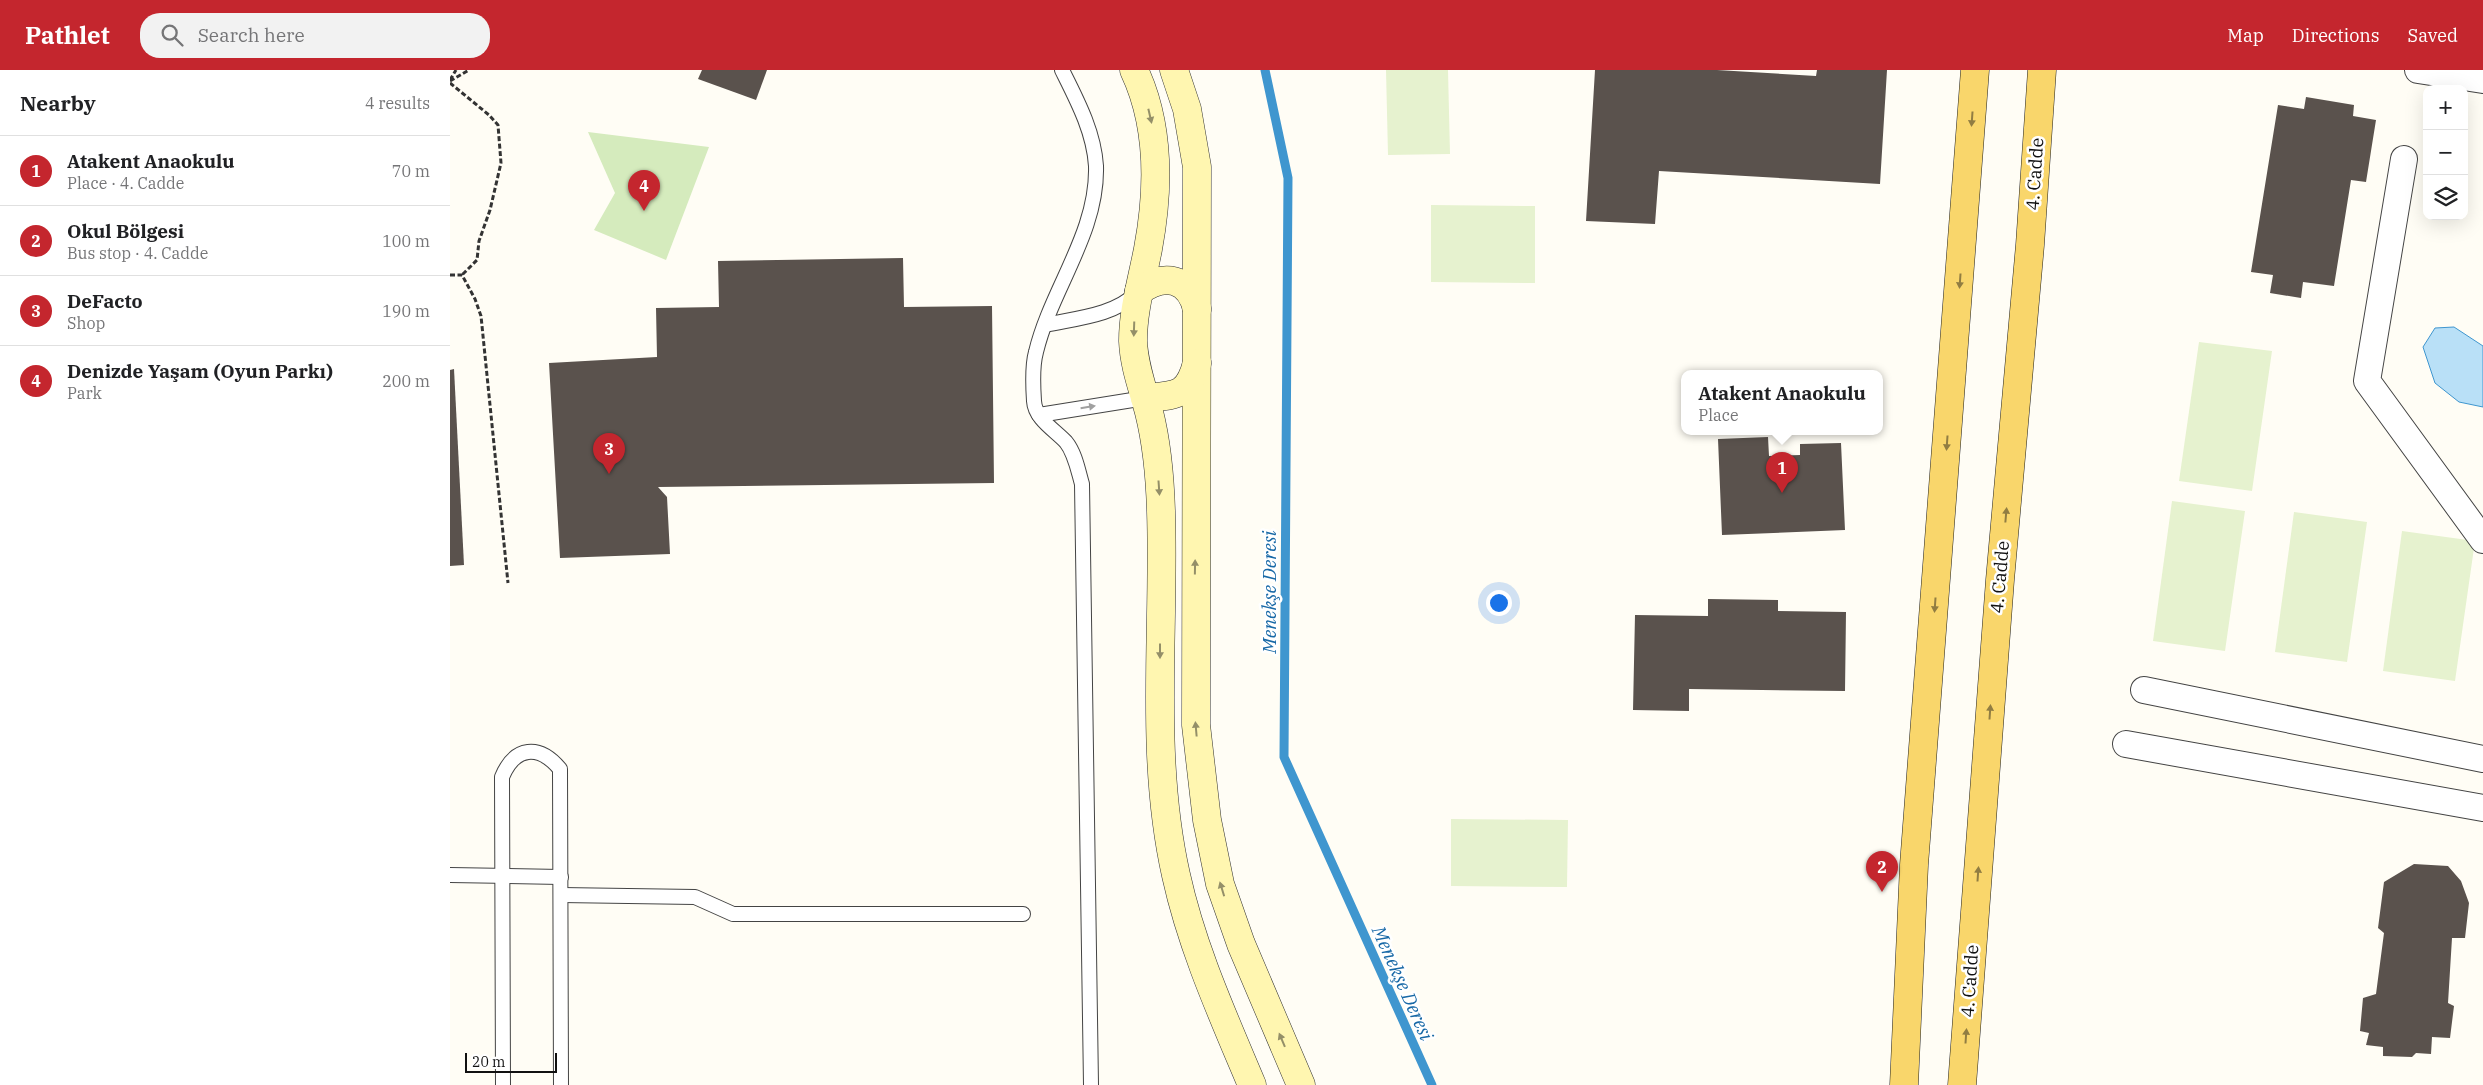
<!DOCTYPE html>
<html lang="en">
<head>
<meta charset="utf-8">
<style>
	:root { --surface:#fff; --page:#f2f2f2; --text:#202124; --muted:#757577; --line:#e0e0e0; --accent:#c4262e }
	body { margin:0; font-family:"IBM Plex Serif",serif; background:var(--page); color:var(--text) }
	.controls { position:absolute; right:15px; top:15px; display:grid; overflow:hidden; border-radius:10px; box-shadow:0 5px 20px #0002 }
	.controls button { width:45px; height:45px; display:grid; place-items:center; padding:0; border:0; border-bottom:1px solid var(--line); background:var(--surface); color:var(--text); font:25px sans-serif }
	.scale { position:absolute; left:15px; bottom:12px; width:92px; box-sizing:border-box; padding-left:5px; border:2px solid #111; border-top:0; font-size:14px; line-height:18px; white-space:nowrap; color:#111; -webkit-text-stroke:4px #fff; paint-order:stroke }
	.you { position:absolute; left:1048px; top:532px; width:18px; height:18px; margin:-12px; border:4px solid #fff; border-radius:50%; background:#1a73e8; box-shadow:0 0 0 8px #1a73e833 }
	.badge { display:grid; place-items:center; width:32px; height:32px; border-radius:50%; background:var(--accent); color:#fff; font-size:16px; font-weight:700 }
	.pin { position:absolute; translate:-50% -41px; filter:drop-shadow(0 1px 2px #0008) }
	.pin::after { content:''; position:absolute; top:26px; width:18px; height:15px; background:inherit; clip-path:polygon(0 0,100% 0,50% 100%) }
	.popup { position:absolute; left:1231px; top:300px; width:202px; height:65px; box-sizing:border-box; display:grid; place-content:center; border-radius:10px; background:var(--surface); filter:drop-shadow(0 1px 4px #0005); font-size:16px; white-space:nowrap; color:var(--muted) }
	.popup b { font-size:19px; color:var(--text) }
	.popup::after { content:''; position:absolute; left:50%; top:100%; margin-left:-10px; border:10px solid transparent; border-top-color:var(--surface) }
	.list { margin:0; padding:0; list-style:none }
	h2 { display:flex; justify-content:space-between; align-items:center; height:65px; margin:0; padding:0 20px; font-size:21px }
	h2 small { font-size:16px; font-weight:400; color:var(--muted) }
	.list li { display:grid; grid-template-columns:32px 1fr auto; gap:15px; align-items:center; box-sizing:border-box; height:70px; padding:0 20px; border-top:1px solid var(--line) }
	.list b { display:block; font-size:19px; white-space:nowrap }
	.list p { margin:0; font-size:16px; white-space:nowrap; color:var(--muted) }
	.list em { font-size:16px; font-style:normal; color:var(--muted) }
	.icon { flex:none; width:28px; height:28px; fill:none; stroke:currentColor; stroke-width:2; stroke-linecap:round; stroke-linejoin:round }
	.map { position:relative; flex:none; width:2033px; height:1015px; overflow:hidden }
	header { display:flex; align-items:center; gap:30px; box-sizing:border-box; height:70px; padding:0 25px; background:var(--accent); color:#fff }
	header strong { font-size:24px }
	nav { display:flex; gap:28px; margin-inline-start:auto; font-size:18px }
	.search { width:350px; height:45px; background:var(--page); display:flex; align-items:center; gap:12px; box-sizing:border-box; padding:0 18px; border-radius:20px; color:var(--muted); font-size:19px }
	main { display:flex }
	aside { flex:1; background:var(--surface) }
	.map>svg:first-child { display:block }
	.green { fill:#d5ebbd }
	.pitch { fill:#e6f2cf }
	.water { fill:#b9e0f7; stroke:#3f96cf }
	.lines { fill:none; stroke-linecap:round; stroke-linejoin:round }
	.stream { stroke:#3f96cf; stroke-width:9 }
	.building { fill:#5a524d }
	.lane-casing { stroke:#444; stroke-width:16 }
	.street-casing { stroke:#444; stroke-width:28 }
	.secondary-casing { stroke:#333; stroke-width:29 }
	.primary-casing { stroke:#222; stroke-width:29 }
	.path { stroke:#333; stroke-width:3; stroke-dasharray:5 2.5; stroke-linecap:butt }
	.lane { stroke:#fff; stroke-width:14 }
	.street { stroke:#fff; stroke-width:26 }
	.secondary { stroke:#fff6b0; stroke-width:28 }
	.primary { stroke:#f9d66b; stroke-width:28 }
	.oneway { fill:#948f68 }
	.oneway2 { fill:#917d42 }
	.oneway3 { fill:#a0a0a0 }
	.labels { text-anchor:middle; stroke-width:5; stroke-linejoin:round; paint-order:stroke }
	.street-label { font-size:18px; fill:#111; stroke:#fff }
	.water-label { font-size:19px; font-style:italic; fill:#1768a6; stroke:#fff }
</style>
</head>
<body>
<header>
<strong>Pathlet</strong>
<div class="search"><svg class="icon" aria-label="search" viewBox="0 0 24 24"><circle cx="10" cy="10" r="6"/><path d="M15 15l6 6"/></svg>Search here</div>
<nav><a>Map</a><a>Directions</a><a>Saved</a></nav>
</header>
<main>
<aside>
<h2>Nearby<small>4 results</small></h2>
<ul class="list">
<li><span class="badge">1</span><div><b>Atakent Anaokulu</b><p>Place · 4. Cadde</p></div><em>70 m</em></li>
<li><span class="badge">2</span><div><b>Okul Bölgesi</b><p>Bus stop · 4. Cadde</p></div><em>100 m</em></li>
<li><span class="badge">3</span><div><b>DeFacto</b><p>Shop</p></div><em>190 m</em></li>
<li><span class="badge">4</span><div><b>Denizde Yaşam (Oyun Parkı)</b><p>Park</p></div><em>200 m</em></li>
</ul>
</aside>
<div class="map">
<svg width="2033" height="1015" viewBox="0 0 2033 1015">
	<rect width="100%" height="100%" fill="#fffdf5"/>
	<path class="green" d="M138,62l121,15 -43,113 -72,-30 21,-37z"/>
	<g class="pitch">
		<path d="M936,0h62l2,84 -62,1z"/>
		<path d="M981,135l104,1v77l-104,-1z"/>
		<path d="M1749,272l73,9 -20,140 -73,-10z"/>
		<path d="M1722,431l73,10 -20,140 -72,-10z"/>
		<path d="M1844,442l73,10 -20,140 -72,-10z"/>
		<path d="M1952,461l73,10 -20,140 -72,-10z"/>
		<path d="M1001,749l117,1 -1,67 -116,-1z"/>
	</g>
	<path class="water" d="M2004,257l29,19v61l-24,-5 -24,-19 -12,-36 12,-19z"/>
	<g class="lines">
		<path class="stream" d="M815,0l23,108 -4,579 148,328"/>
	</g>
	<g class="building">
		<path d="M252,0h65l-11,30 -58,-21z"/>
		<path d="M1145,0h122l99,6 1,-6h70l-7,114 -221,-13 -4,53 -69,-3z"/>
		<path d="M1856,27l48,8 -1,11 23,4 -10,62 -15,-2 -17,106 -31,-4 -2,16 -31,-5 3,-18 -22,-3 27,-167 26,4z"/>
		<path d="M453,188l1,49 88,-1 2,177 -336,4 9,10 3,57 -110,4 -11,-195 108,-6 -1,-49 63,-1 -1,-46z"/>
		<path d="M4,299l10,196 -14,1v-196z"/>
		<path d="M1318,367l1,19 31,-1v-11l41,-1 4,87 -123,5 -4,-96z"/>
		<path d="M1258,529l70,1v11l68,1 -1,79 -156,-2v22l-56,-1 2,-95 73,1z"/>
		<path d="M1964,794l34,2 13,15 8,22 -4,35h-13l-4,65 6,3 -4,32 -18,-1 -1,17 -15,-1 -4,4 -29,-1v-9l-17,-2 3,-12 -9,-2 3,-33 13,-4 8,-61 -6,-5 6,-46z"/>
	</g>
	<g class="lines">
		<defs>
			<g id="lane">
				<path d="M612,0c15,30 32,62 34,96 2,67 -45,123 -60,186 -4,14 -3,34 -2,49 1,18 21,29 32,41 9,11 12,28 16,42l9,601"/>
				<path d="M595,255c31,-7 68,-9 92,-32"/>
				<path d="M589,345l106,-17"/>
				<path d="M0,805l111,2"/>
				<path d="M111,825l134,2 38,17h290"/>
				<path d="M53,1015l-1,-308c13,-31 37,-33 58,-8l1,316"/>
			</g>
			<g id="street">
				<path d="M1968,0l65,10"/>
				<path d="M1954,89l-37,222 116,159"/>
				<path d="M1694,620l339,69"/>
				<path d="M1676,674l357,64"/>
			</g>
			<g id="secondary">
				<path d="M684,0c26,55 25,120 14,179 -6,31 -15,61 -15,92 1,25 10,48 16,71 8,32 11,66 12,99 4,121 -12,244 15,364 16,73 47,141 76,210"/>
				<path d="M724,0l13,39 10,58 -1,558 11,95 13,64 21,60 60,141"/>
				<path d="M689,221c25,-18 50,-14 58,18"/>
				<path d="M695,328c31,-3 43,-1 52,-35"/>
			</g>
			<g id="primary">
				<path d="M1454,1015l10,-220 61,-795"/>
				<path d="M1512,1015l38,-505 30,-335 12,-175"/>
			</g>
		</defs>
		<use href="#lane" class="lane-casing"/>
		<use href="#street" class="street-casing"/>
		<use href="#secondary" class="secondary-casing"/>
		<use href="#primary" class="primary-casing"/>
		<g class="path">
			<path d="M0,10l6,-10"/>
			<path d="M0,11l19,-11"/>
			<path d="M0,13l39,32 9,10 3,38 -11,47 -11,31 -2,19 -15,15"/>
			<path d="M0,205h12l13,24 6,17 27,267"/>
		</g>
		<use href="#lane" class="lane"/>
		<use href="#street" class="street"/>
		<use href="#secondary" class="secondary"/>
		<use href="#primary" class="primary"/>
	</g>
	<defs><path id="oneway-solid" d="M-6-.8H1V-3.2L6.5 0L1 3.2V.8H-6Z" transform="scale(1.25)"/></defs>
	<g class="oneway">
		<use href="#oneway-solid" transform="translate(700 46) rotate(77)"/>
		<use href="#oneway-solid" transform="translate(684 259) rotate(92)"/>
		<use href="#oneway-solid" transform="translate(709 418) rotate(86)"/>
		<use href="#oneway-solid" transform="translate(745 497) rotate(-89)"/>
		<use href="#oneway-solid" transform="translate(710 581) rotate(90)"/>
		<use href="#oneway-solid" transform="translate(746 659) rotate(-95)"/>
		<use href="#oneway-solid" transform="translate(772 819) rotate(-107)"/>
		<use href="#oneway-solid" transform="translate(832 970) rotate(-113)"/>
	</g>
	<g class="oneway2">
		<use href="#oneway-solid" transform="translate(1522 49) rotate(94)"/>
		<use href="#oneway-solid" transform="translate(1510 211) rotate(94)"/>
		<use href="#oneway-solid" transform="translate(1497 373) rotate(94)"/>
		<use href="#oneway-solid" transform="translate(1556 445) rotate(-85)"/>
		<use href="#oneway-solid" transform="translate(1485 535) rotate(94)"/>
		<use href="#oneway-solid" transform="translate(1540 642) rotate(-86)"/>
		<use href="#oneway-solid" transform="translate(1528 804) rotate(-86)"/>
		<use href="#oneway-solid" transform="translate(1516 966) rotate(-86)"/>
	</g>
	<use class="oneway3" href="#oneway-solid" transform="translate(638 337) rotate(-9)"/>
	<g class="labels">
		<g class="street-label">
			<text transform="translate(1585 104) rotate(-86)" y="6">4. Cadde</text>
			<text transform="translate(1550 507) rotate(-85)" y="6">4. Cadde</text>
			<text transform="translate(1520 911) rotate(-86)" y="6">4. Cadde</text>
		</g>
		<g class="water-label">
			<text transform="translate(819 522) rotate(-90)" y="7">Menekşe Deresi</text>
			<text transform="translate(953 913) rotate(66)" y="7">Menekşe Deresi</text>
		</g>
	</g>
</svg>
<div class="controls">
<button>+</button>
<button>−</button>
<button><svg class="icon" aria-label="layers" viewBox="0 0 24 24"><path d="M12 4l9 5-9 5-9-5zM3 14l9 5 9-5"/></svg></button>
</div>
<div class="scale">20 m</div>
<div class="you"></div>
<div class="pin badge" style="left:1332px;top:423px">1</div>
<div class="popup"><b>Atakent Anaokulu</b>Place</div>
<div class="pin badge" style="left:1432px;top:822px">2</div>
<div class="pin badge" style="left:159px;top:404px">3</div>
<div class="pin badge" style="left:194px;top:141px">4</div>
</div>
</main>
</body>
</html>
